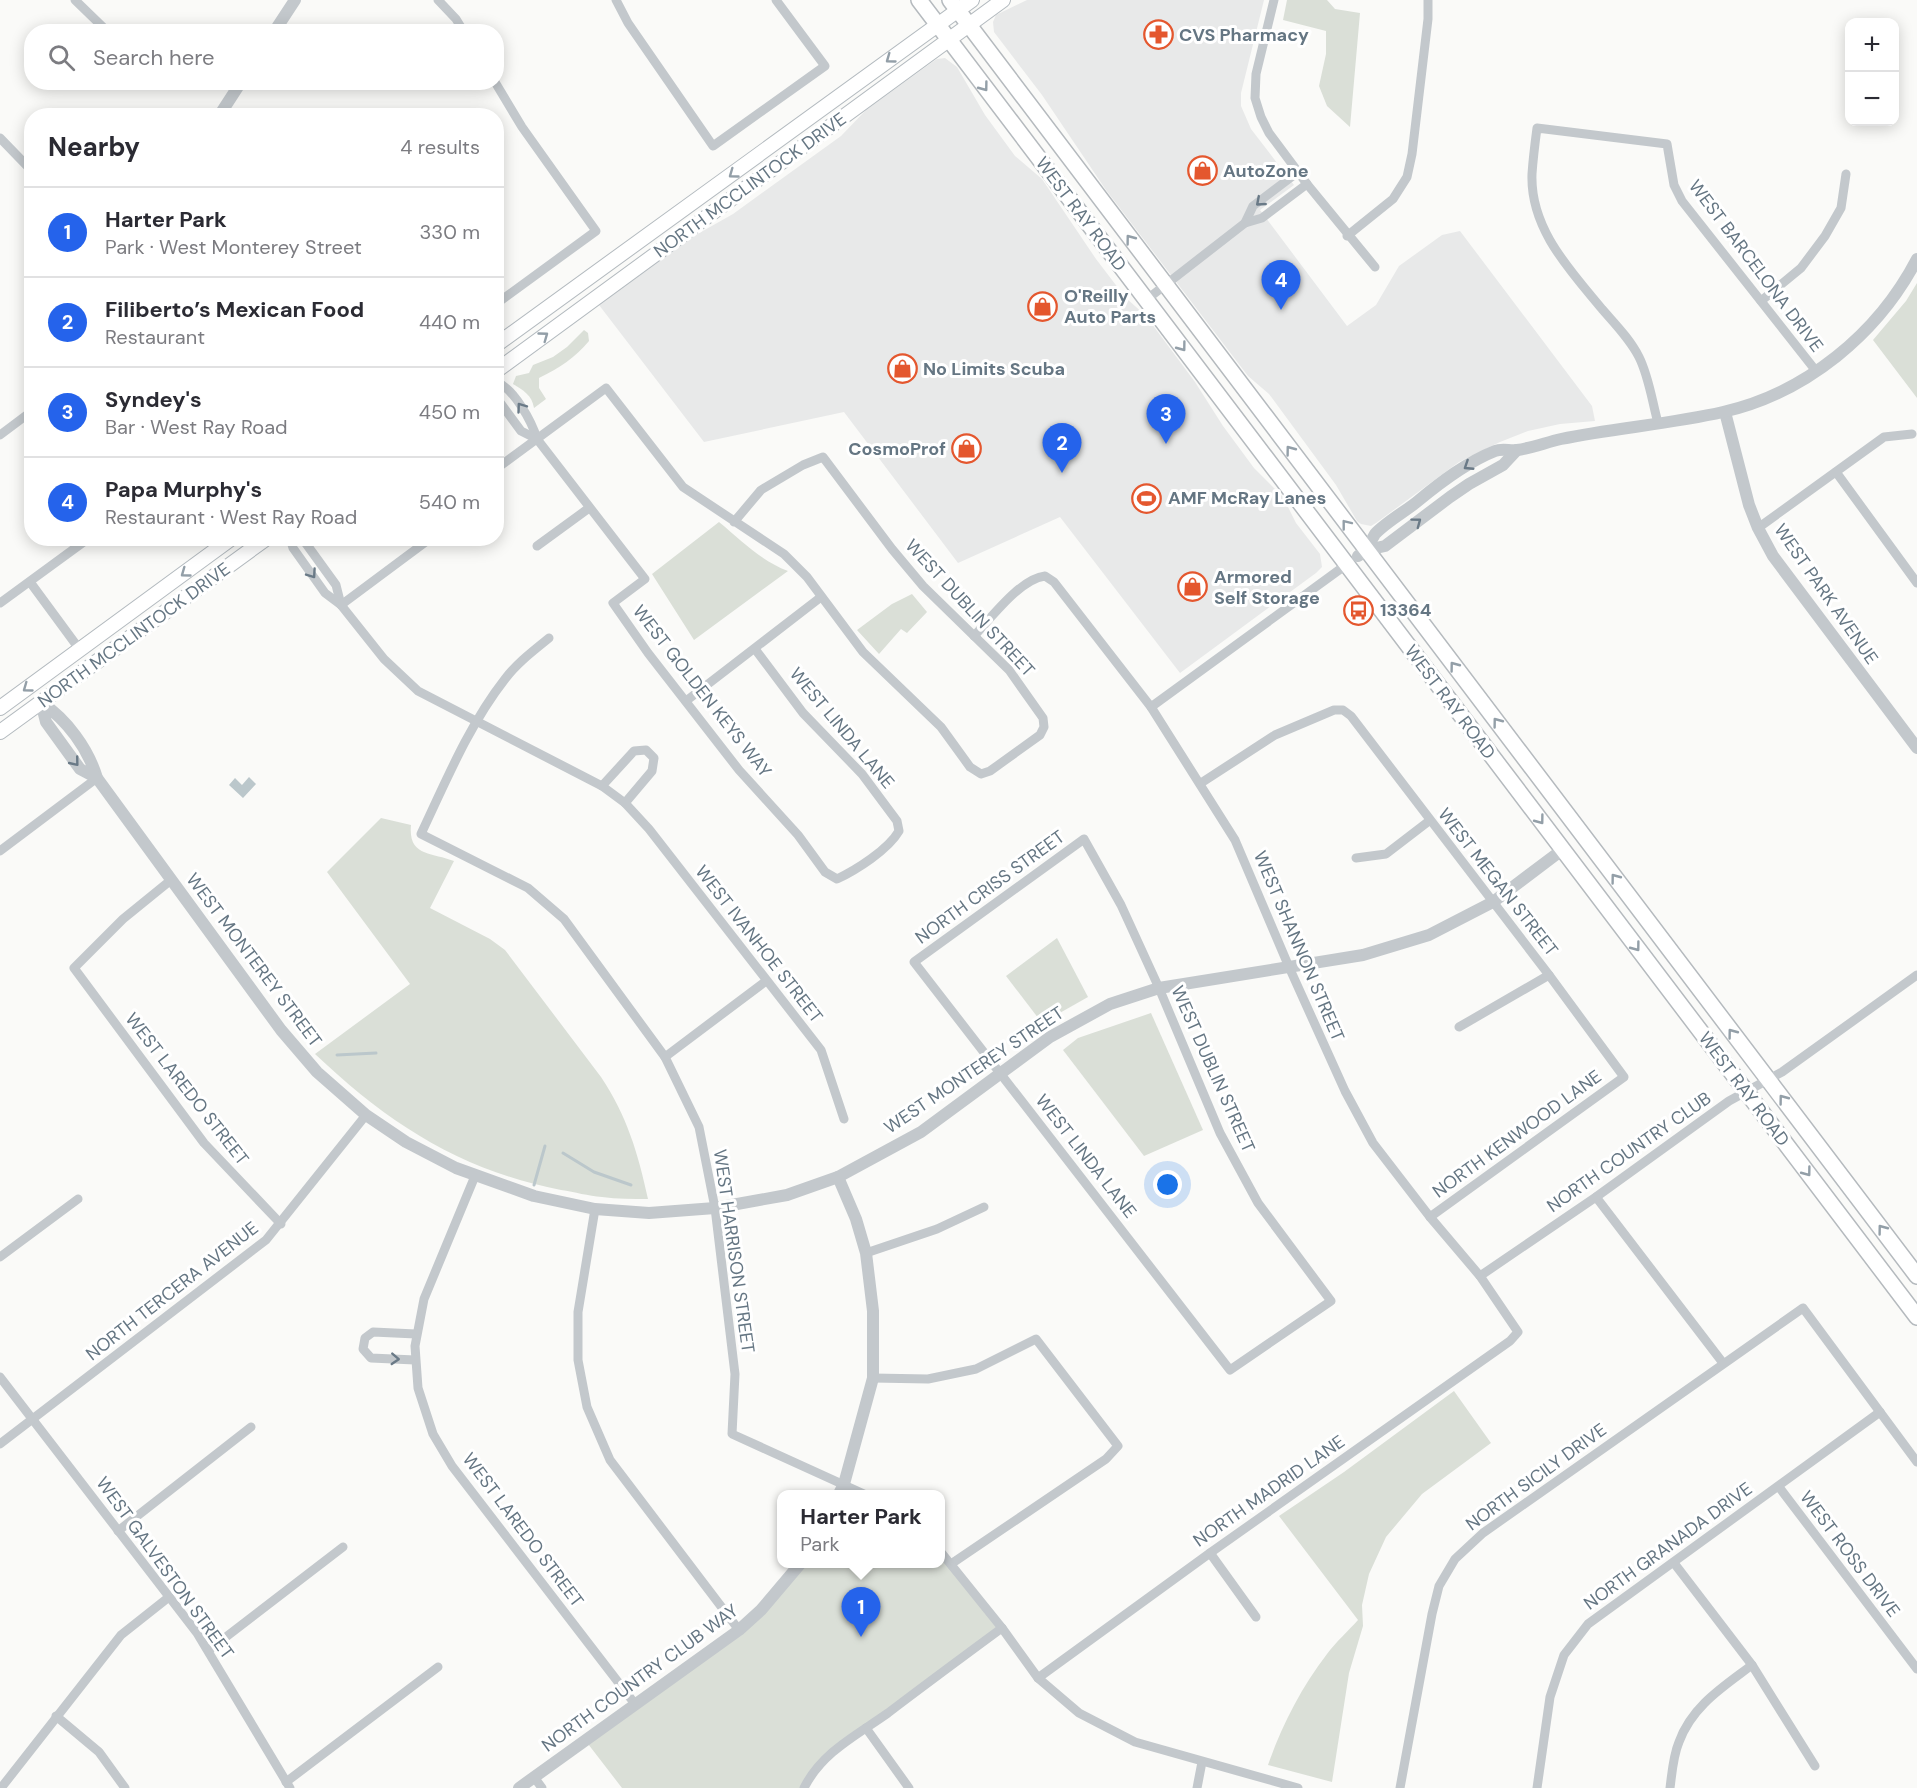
<!DOCTYPE html>
<html lang="en">
<head>
<meta charset="utf-8">
<style>
	:root { --surface:#fff; --page:#f7f7f7; --text:#2b2b33; --muted:#7c7c81; --line:#e1e1e2; --accent:#2563eb }
	body { margin:0; font-family:"DM Sans",sans-serif; background:var(--page); color:var(--text) }
	.controls { position:absolute; right:18px; top:18px; display:grid; overflow:hidden; border-radius:12px; box-shadow:0 3px 15px #0003 }
	.controls button { width:54px; height:54px; display:grid; place-items:center; padding:0; border:0; border-bottom:2px solid var(--line); background:var(--surface); color:var(--text); font:30px sans-serif }
	.you { position:absolute; left:1168px; top:1185px; width:21px; height:21px; margin:-15px; border:4px solid #fff; border-radius:50%; background:#1a73e8; box-shadow:0 0 0 9px #1a73e833 }
	.badge { display:grid; place-items:center; width:39px; height:39px; border-radius:50%; background:var(--accent); color:#fff; font-size:20px; font-weight:700 }
	.pin { position:absolute; translate:-50% -50px; filter:drop-shadow(0 2px 3px #0008) }
	.pin::after { content:''; position:absolute; top:32px; width:21px; height:18px; background:inherit; clip-path:polygon(0 0,100% 0,50% 100%) }
	.popup { position:absolute; left:777px; top:1490px; width:168px; height:78px; box-sizing:border-box; display:grid; place-content:center; border-radius:12px; background:var(--surface); filter:drop-shadow(0 2px 4px #0005); font-size:20px; white-space:nowrap; color:var(--muted) }
	.popup b { font-size:22px; color:var(--text) }
	.popup::after { content:''; position:absolute; left:50%; top:100%; margin-left:-12px; border:12px solid transparent; border-top-color:var(--surface) }
	.list { margin:0; padding:0; list-style:none }
	h2 { display:flex; justify-content:space-between; align-items:center; height:78px; margin:0; padding:0 24px; font-size:26px }
	h2 small { font-size:20px; font-weight:400; color:var(--muted) }
	.list li { display:grid; grid-template-columns:39px 1fr auto; gap:18px; align-items:center; box-sizing:border-box; height:90px; padding:0 24px; border-top:2px solid var(--line) }
	.list b { display:block; font-size:22px; white-space:nowrap }
	.list p { margin:0; font-size:20px; white-space:nowrap; color:var(--muted) }
	.list em { font-size:20px; font-style:normal; color:var(--muted) }
	.icon { flex:none; width:33px; height:33px; fill:none; stroke:currentColor; stroke-width:2; stroke-linecap:round; stroke-linejoin:round }
	.map { position:relative; flex:none; width:1917px; height:1788px; overflow:hidden }
	.search { position:absolute; background:var(--surface); box-shadow:0 3px 15px #0003; left:24px; top:24px; width:480px; height:66px; display:flex; align-items:center; gap:15px; box-sizing:border-box; padding:0 21px; border-radius:24px; color:var(--muted); font-size:22px }
	.panel { position:absolute; background:var(--surface); box-shadow:0 3px 15px #0003; left:24px; top:108px; width:480px; height:438px; border-radius:24px }
	.map>svg:first-child { display:block }
	.built { fill:#e8e9e9 }
	.green { fill:#dadfd7 }
	.water { fill:#bbc7cb }
	.lines { fill:none; stroke-linecap:round; stroke-linejoin:round }
	.stream { stroke:#bbc7cb; stroke-width:3 }
	.secondary-casing { stroke:#b3babf; stroke-width:16 }
	.primary-casing { stroke:#b5babe; stroke-width:18 }
	.minor { stroke:#c3c8cc; stroke-width:9 }
	.tertiary { stroke:#c3c8cc; stroke-width:12 }
	.secondary { stroke:#fff; stroke-width:14 }
	.primary { stroke:#fff; stroke-width:15 }
	.oneway { stroke:#939fa8 }
	.oneway2 { stroke:#6a7a87 }
	.labels { text-anchor:middle; stroke-width:6; stroke-linejoin:round; paint-order:stroke }
	.poi-label { font-size:18px; font-weight:bold; fill:#657683; stroke:#fff; text-anchor:start }
	.street-label { font-size:18px; fill:#657683; stroke:#fff }
</style>
</head>
<body>
<div class="map">
<svg width="1917" height="1788" viewBox="0 0 1917 1788">
	<rect width="100%" height="100%" fill="#fafaf8"/>
	<g class="built">
		<path d="M1027,0h237l-23,93v13l10,23 43,56 -34,25 87,116 29,-21 23,-39 43,-31 18,-4 132,175 3,15 -35,3 -32,7 -28,11 -41,20 -83,61 -5,3 -10,-2 -4,-3 -21,-36 -67,-91 -21,-18 -142,-186 -64,-95 -48,-63 -1,-10 3,-7z"/>
		<path d="M945,58l12,9 28,48 30,41 27,23 54,80 29,38 21,19 49,66 28,44 31,42 29,29 13,26 24,31 2,13 -6,6 -136,100 -120,-156 -102,46 -114,-151 -140,30 -105,-137 88,-65 46,-26 108,-78 25,-26 65,-47 6,-4z"/>
	</g>
	<g class="green">
		<path d="M1287,0h40l8,9 25,4 -10,114 -23,-21 -8,-20 7,-32v-23l-43,-11z"/>
		<path d="M1917,283v115l-44,-58 33,-39z"/>
		<path d="M584,330l4,3 1,8c-14,17 -30,27 -50,37v10l7,11 -12,9c-2,-13 -11,-18 -21,-24l3,-8 13,-3 4,-8 20,-8 14,-10z"/>
		<path d="M719,522c23,19 42,39 69,49l-94,69 -42,-66z"/>
		<path d="M912,594l15,18 -20,21 -6,-4 -22,25 -22,-24 35,-26z"/>
		<path d="M381,818l30,7c-3,32 21,27 43,36l-24,47 60,31 15,11 96,127c26,39 37,76 47,122 -15,0 -31,0 -46,-2 -14,-1 -27,-5 -41,-7 -101,-20 -172,-66 -246,-136l95,-70 -83,-112z"/>
		<path d="M1057,938l31,59 -46,26 -36,-47z"/>
		<path d="M1151,1013l52,117 -59,26 -81,-106 15,-12z"/>
		<path d="M1454,1391l37,52 -69,51 -36,43 -17,37 -7,31 1,21 -14,47 -17,109 -64,-17c14,-40 33,-77 59,-111 9,-12 21,-23 31,-34l-79,-104 65,-44z"/>
		<path d="M941,1551l61,77 -169,122 -29,38h-182l-37,-48 138,-97 77,-79h140z"/>
	</g>
	<path class="water" d="M249,777l7,7 -13,14 -14,-13 6,-7 7,7z"/>
	<g class="lines">
		<g class="stream">
			<path d="M337,1055l39,-2"/>
			<path d="M563,1153l31,19 37,13"/>
			<path d="M534,1185l11,-39"/>
		</g>
		<defs>
			<g id="secondary">
				<path d="M496,345l476,-345"/>
				<path d="M496,371l507,-371"/>
				<path d="M0,708l232,-170"/>
				<path d="M0,732l267,-194"/>
			</g>
			<g id="primary">
				<path d="M919,0l998,1317"/>
				<path d="M950,0l967,1276"/>
			</g>
		</defs>
		<use href="#secondary" class="secondary-casing"/>
		<use href="#primary" class="primary-casing"/>
		<g class="minor">
			<path d="M75,0l33,32"/>
			<path d="M438,0l18,19 8,13"/>
			<path d="M616,0l12,23 85,123 112,-80 -49,-66"/>
			<path d="M1274,0l-18,74 -1,24 6,19 8,16 38,51 68,83"/>
			<path d="M495,82l27,45 74,104 -100,73"/>
			<path d="M330,116h1"/>
			<path d="M0,138l32,33"/>
			<path d="M1245,223l8,-17 45,-34"/>
			<path d="M1347,236l46,-37 14,-22 5,-23 16,-135v-19"/>
			<path d="M1146,300l99,-77 17,-5 45,-34"/>
			<path d="M1761,301l40,-33 24,-32 16,-28 5,-34"/>
			<path d="M496,382c18,6 36,40 41,57l108,140 -32,24 35,50 91,117 59,65 27,37 12,7c19,-9 51,-29 62,-48l-2,-10 -35,-47 -59,-61 -48,-64"/>
			<path d="M496,397l25,34 16,8"/>
			<path d="M1658,423c-6,-22 -9,-46 -19,-66 -9,-18 -24,-33 -37,-48 -32,-39 -72,-80 -70,-135 1,-15 3,-31 5,-46l130,16 7,41 8,16 134,170"/>
			<path d="M0,435l32,-24"/>
			<path d="M496,469l110,-81 77,99 101,67 23,23 56,75 78,75 29,40 11,7 9,-3 50,-36 4,-8 -1,-9 -34,-48 -86,-84 -31,-37 -69,-92 -20,8 -42,25 -27,32"/>
			<path d="M1836,472l81,111"/>
			<path d="M1758,528l126,-91 28,-3"/>
			<path d="M290,538l3,10 32,45 16,12 43,54 34,32 184,95 23,17 24,26 172,221 23,69"/>
			<path d="M302,538l34,47 5,20"/>
			<path d="M537,546l52,-38"/>
			<path d="M30,582l50,68"/>
			<path d="M0,603l89,-65"/>
			<path d="M341,605l90,-67"/>
			<path d="M974,636c18,-19 46,-57 71,-60l9,6 97,125 84,133 54,127 56,124 28,52 57,74 50,59 38,56 -8,9 -300,212 -172,125"/>
			<path d="M549,638c-16,13 -32,25 -44,41 -36,46 -59,102 -84,155l107,54 36,31 101,138 34,70 16,81 20,166 -3,60 132,60"/>
			<path d="M686,701l135,-104"/>
			<path d="M1151,707l199,-145"/>
			<path d="M1201,783l74,-48 59,-25h9l8,6 198,259 75,102 -194,140"/>
			<path d="M602,786l32,-35 12,-1 8,8 -2,13 -27,32"/>
			<path d="M1084,839l37,66 38,83 61,145 38,70 73,98 -101,69 -316,-408z"/>
			<path d="M0,851l97,-73"/>
			<path d="M1356,858l30,-4 43,-33"/>
			<path d="M171,880l-48,39 -49,49 130,175 77,81"/>
			<path d="M1459,1027l90,-52"/>
			<path d="M665,1057l101,-76"/>
			<path d="M475,1176l-51,123 -9,47 3,42 15,46 19,32 183,238"/>
			<path d="M1596,1197l127,166"/>
			<path d="M595,1209l-17,103v48l9,47 23,53 129,170"/>
			<path d="M866,1253l71,-24 47,-22"/>
			<path d="M0,1257l78,-58"/>
			<path d="M1480,1276l116,-79 133,-96 53,-29 135,-97"/>
			<path d="M415,1360l-44,-2 -8,-9 2,-11 8,-6 43,2"/>
			<path d="M0,1377l197,256 93,155"/>
			<path d="M873,1378l55,1 48,-10 60,-30 82,107 -12,13 -155,105"/>
			<path d="M0,1444l266,-204 100,-125"/>
			<path d="M1779,1487l138,182"/>
			<path d="M118,1531l133,-104"/>
			<path d="M940,1551l62,77 36,50 41,35 56,29 163,46"/>
			<path d="M1210,1553l46,64"/>
			<path d="M1674,1563l78,102 63,101"/>
			<path d="M209,1650l134,-103"/>
			<path d="M56,1716l43,36 26,36"/>
			<path d="M866,1728l43,60"/>
			<path d="M534,1777l8,11"/>
			<path d="M286,1782l152,-115"/>
			<path d="M1,1788l120,-153 48,-38"/>
			<path d="M804,1788c18,-36 53,-53 84,-75 38,-29 76,-57 114,-85"/>
			<path d="M1197,1788l5,-26"/>
			<path d="M1400,1788l32,-174 7,-28 16,-27 28,-26 320,-225 114,154"/>
			<path d="M1537,1788l13,-91 14,-42 24,-31 292,-212"/>
			<path d="M1670,1788c2,-15 3,-32 9,-46 13,-36 44,-55 73,-77"/>
		</g>
		<g class="tertiary">
			<path d="M274,32l21,-32"/>
			<path d="M219,116l22,-34"/>
			<path d="M1725,412l24,93 9,23 15,28 144,192"/>
			<path d="M1367,550c2,-5 5,-11 8,-16 11,-12 31,-23 43,-33 23,-19 49,-39 77,-50 7,-3 15,0 22,-1 15,-2 30,-8 44,-11 54,-11 109,-15 162,-27 83,-19 155,-78 194,-153"/>
			<path d="M1358,556l9,-6 18,-4 65,-49 19,-13 34,-19 14,-15"/>
			<path d="M41,702c26,18 47,46 56,76l184,252 36,42 49,43 40,27 50,26 78,28 61,13 54,4 66,-5 72,-13 51,-18 83,-45 129,-95 60,-33 49,-16 204,-33 66,-20 64,-33 69,-52"/>
			<path d="M41,702l5,20 34,47 17,9"/>
			<path d="M838,1177l18,42 10,34 7,58v67l-29,106 -5,10"/>
			<path d="M519,1788l220,-158 22,-20 39,-46"/>
		</g>
		<use href="#secondary" class="secondary"/>
		<use href="#primary" class="primary"/>
	</g>
	<defs><path id="oneway-chevron" d="M-2-3.5L2.5 0L-2 3.5" fill="none" stroke-width="1.6" stroke-linecap="round" stroke-linejoin="round" transform="scale(1.5)"/></defs>
	<g class="oneway">
		<use href="#oneway-chevron" transform="translate(890 59) rotate(144)"/>
		<use href="#oneway-chevron" transform="translate(984 87) rotate(53)"/>
		<use href="#oneway-chevron" transform="translate(733 174) rotate(144)"/>
		<use href="#oneway-chevron" transform="translate(1130 239) rotate(-127)"/>
		<use href="#oneway-chevron" transform="translate(544 336) rotate(-36)"/>
		<use href="#oneway-chevron" transform="translate(1182 347) rotate(53)"/>
		<use href="#oneway-chevron" transform="translate(1290 450) rotate(-127)"/>
		<use href="#oneway-chevron" transform="translate(1346 524) rotate(-128)"/>
		<use href="#oneway-chevron" transform="translate(185 573) rotate(144)"/>
		<use href="#oneway-chevron" transform="translate(1454 666) rotate(-127)"/>
		<use href="#oneway-chevron" transform="translate(27 688) rotate(144)"/>
		<use href="#oneway-chevron" transform="translate(1497 722) rotate(-127)"/>
		<use href="#oneway-chevron" transform="translate(1540 820) rotate(53)"/>
		<use href="#oneway-chevron" transform="translate(1615 878) rotate(-127)"/>
		<use href="#oneway-chevron" transform="translate(1636 947) rotate(53)"/>
		<use href="#oneway-chevron" transform="translate(1732 1033) rotate(-127)"/>
		<use href="#oneway-chevron" transform="translate(1783 1099) rotate(-127)"/>
		<use href="#oneway-chevron" transform="translate(1807 1172) rotate(53)"/>
		<use href="#oneway-chevron" transform="translate(1882 1229) rotate(-127)"/>
	</g>
	<g class="oneway2">
		<use href="#oneway-chevron" transform="translate(1260 202) rotate(139)"/>
		<use href="#oneway-chevron" transform="translate(521 407) rotate(-126)"/>
		<use href="#oneway-chevron" transform="translate(1468 466) rotate(147)"/>
		<use href="#oneway-chevron" transform="translate(1417 522) rotate(-37)"/>
		<use href="#oneway-chevron" transform="translate(312 574) rotate(55)"/>
		<use href="#oneway-chevron" transform="translate(75 762) rotate(51)"/>
		<use href="#oneway-chevron" transform="translate(395 1359) rotate(3)"/>
	</g>
	<defs>
		<symbol id="pharmacy-ring" viewBox="-11 -11 22 22"><circle r="9.5" fill="#fff" stroke="#e4572e" stroke-width="1.5"/><path d="M-2-6h4v4h4v4h-4v4h-4v-4h-4v-4h4Z" fill="#e4572e"/></symbol>
		<symbol id="shop-ring" viewBox="-11 -11 22 22"><circle r="9.5" fill="#fff" stroke="#e4572e" stroke-width="1.5"/><path d="M-5-2.5h2.3a2.7 3.5 0 0 1 5.4 0H5L5.5 6h-11ZM-1.5-2.5h3a1.5 2.3 0 0 0-3 0Z" fill="#e4572e"/></symbol>
		<symbol id="stadium-ring" viewBox="-11 -11 22 22"><circle r="9.5" fill="#fff" stroke="#e4572e" stroke-width="1.5"/><path d="M0-5a6.5 5 0 1 0 0 10a6.5 5 0 1 0 0-10ZM-3.5-1.8h7v3.6h-7Z" fill="#e4572e"/></symbol>
		<symbol id="bus-ring" viewBox="-11 -11 22 22"><circle r="9.5" fill="#fff" stroke="#e4572e" stroke-width="1.5"/><path d="M-5-6H5V4H4V6H2V4H-2V6H-4V4H-5ZM-3.5-4V0h7V-4ZM-3.5 1.2v1.5H-2V1.2ZM2 1.2v1.5H3.5V1.2Z" fill="#e4572e"/></symbol>
	</defs>
	<g fill-rule="evenodd">
		<use href="#pharmacy-ring" x="1142" y="18" width="33" height="33"/>
		<use href="#shop-ring" x="1186" y="154" width="33" height="33"/>
		<use href="#shop-ring" x="1026" y="290" width="33" height="33"/>
		<use href="#shop-ring" x="886" y="352" width="33" height="33"/>
		<use href="#shop-ring" x="950" y="432" width="33" height="33"/>
		<use href="#stadium-ring" x="1130" y="482" width="33" height="33"/>
		<use href="#shop-ring" x="1176" y="570" width="33" height="33"/>
		<use href="#bus-ring" x="1342" y="594" width="33" height="33"/>
	</g>
	<g class="labels">
		<g class="poi-label">
			<text x="1179" y="41">CVS Pharmacy</text>
			<text x="1223" y="177">AutoZone</text>
			<text x="1064" y="302">O'Reilly<tspan x="1064" dy="21">Auto Parts</tspan></text>
			<text x="923" y="375">No Limits Scuba</text>
			<text x="946" y="455" text-anchor="end">CosmoProf</text>
			<text x="1168" y="504">AMF McRay Lanes</text>
			<text x="1214" y="583">Armored<tspan x="1214" dy="21">Self Storage</tspan></text>
			<text x="1380" y="616">13364</text>
		</g>
		<g class="street-label">
			<text transform="translate(750 185) rotate(-36)" y="6">NORTH MCCLINTOCK DRIVE</text>
			<text transform="translate(1081 214) rotate(53)" y="6">WEST RAY ROAD</text>
			<text transform="translate(1756 266) rotate(53)" y="6">WEST BARCELONA DRIVE</text>
			<text transform="translate(1826 594) rotate(55)" y="6">WEST PARK AVENUE</text>
			<text transform="translate(970 608) rotate(47)" y="6">WEST DUBLIN STREET</text>
			<text transform="translate(134 635) rotate(-36)" y="6">NORTH MCCLINTOCK DRIVE</text>
			<text transform="translate(702 691) rotate(52)" y="6">WEST GOLDEN KEYS WAY</text>
			<text transform="translate(1450 702) rotate(53)" y="6">WEST RAY ROAD</text>
			<text transform="translate(842 728) rotate(50)" y="6">WEST LINDA LANE</text>
			<text transform="translate(1498 882) rotate(52)" y="6">WEST MEGAN STREET</text>
			<text transform="translate(990 887) rotate(-36)" y="6">NORTH CRISS STREET</text>
			<text transform="translate(759 944) rotate(52)" y="6">WEST IVANHOE STREET</text>
			<text transform="translate(1299 946) rotate(67)" y="6">WEST SHANNON STREET</text>
			<text transform="translate(254 960) rotate(53)" y="6">WEST MONTEREY STREET</text>
			<text transform="translate(1213 1069) rotate(66)" y="6">WEST DUBLIN STREET</text>
			<text transform="translate(974 1070) rotate(-34)" y="6">WEST MONTEREY STREET</text>
			<text transform="translate(187 1089) rotate(52)" y="6">WEST LAREDO STREET</text>
			<text transform="translate(1744 1089) rotate(53)" y="6">WEST RAY ROAD</text>
			<text transform="translate(1517 1134) rotate(-36)" y="6">NORTH KENWOOD LANE</text>
			<text transform="translate(1629 1152) rotate(-35)" y="6">NORTH COUNTRY CLUB</text>
			<text transform="translate(1086 1156) rotate(52)" y="6">WEST LINDA LANE</text>
			<text transform="translate(734 1251) rotate(82)" y="6">WEST HARRISON STREET</text>
			<text transform="translate(172 1291) rotate(-38)" y="6">NORTH TERCERA AVENUE</text>
			<text transform="translate(1536 1477) rotate(-36)" y="6">NORTH SICILY DRIVE</text>
			<text transform="translate(1269 1491) rotate(-35)" y="6">NORTH MADRID LANE</text>
			<text transform="translate(523 1530) rotate(53)" y="6">WEST LAREDO STREET</text>
			<text transform="translate(1668 1546) rotate(-36)" y="6">NORTH GRANADA DRIVE</text>
			<text transform="translate(1850 1554) rotate(53)" y="6">WEST ROSS DRIVE</text>
			<text transform="translate(165 1568) rotate(54)" y="6">WEST GALVESTON STREET</text>
			<text transform="translate(640 1678) rotate(-36)" y="6">NORTH COUNTRY CLUB WAY</text>
		</g>
	</g>
</svg>
<div class="controls">
<button>+</button>
<button>−</button>
</div>
<div class="you"></div>
<div class="pin badge" style="left:861px;top:1637px">1</div>
<div class="popup"><b>Harter Park</b>Park</div>
<div class="pin badge" style="left:1062px;top:473px">2</div>
<div class="pin badge" style="left:1166px;top:444px">3</div>
<div class="pin badge" style="left:1281px;top:310px">4</div>
<div class="search"><svg class="icon" aria-label="search" viewBox="0 0 24 24"><circle cx="10" cy="10" r="6"/><path d="M15 15l6 6"/></svg>Search here</div>
<section class="panel">
<h2>Nearby<small>4 results</small></h2>
<ul class="list">
<li><span class="badge">1</span><div><b>Harter Park</b><p>Park · West Monterey Street</p></div><em>330 m</em></li>
<li><span class="badge">2</span><div><b>Filiberto’s Mexican Food</b><p>Restaurant</p></div><em>440 m</em></li>
<li><span class="badge">3</span><div><b>Syndey's</b><p>Bar · West Ray Road</p></div><em>450 m</em></li>
<li><span class="badge">4</span><div><b>Papa Murphy's</b><p>Restaurant · West Ray Road</p></div><em>540 m</em></li>
</ul>
</section>
</div>
</body>
</html>
